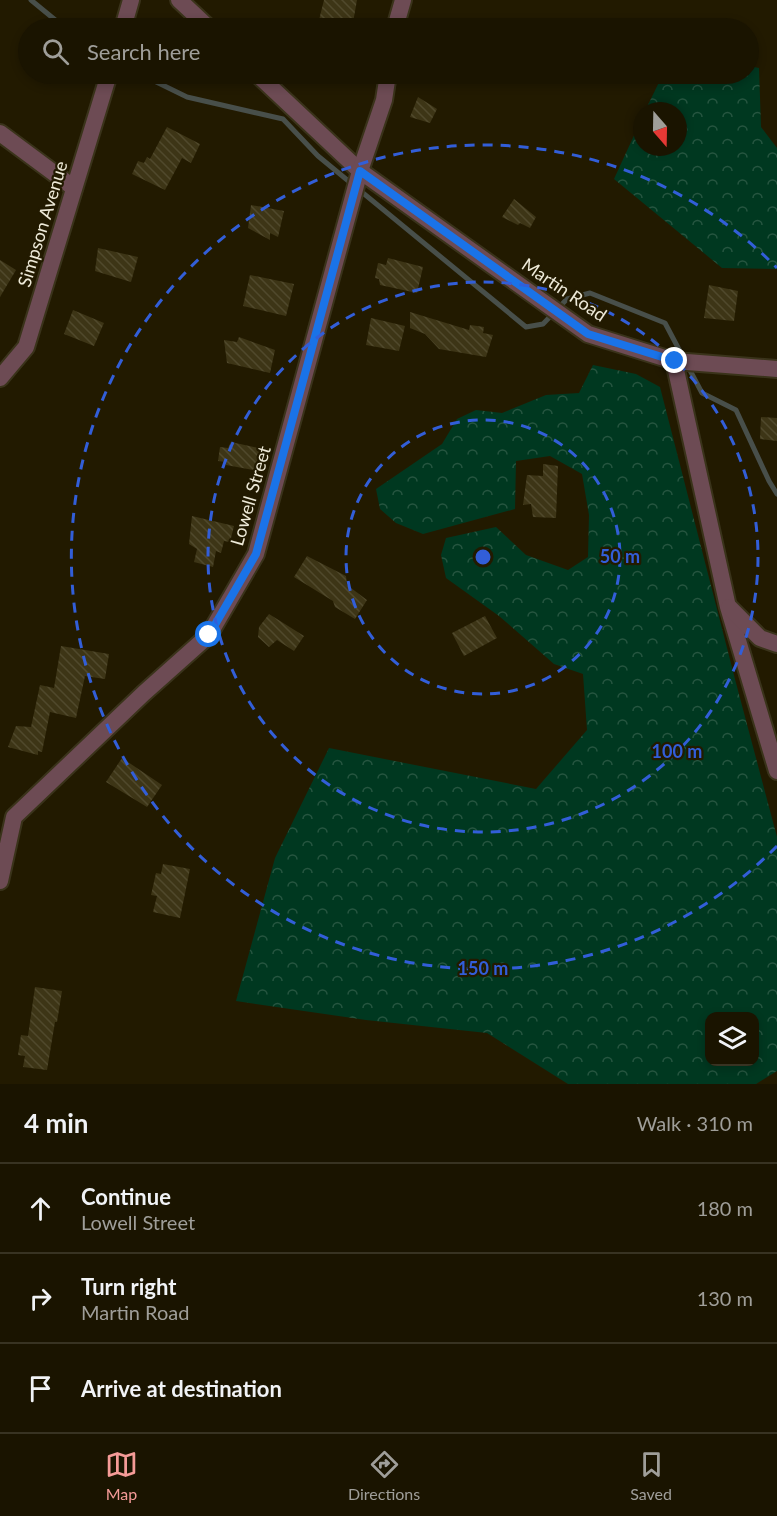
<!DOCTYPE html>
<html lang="en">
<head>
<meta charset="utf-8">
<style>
	:root { --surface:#1a1400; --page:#27210f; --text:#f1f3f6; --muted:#9f9e99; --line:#383322; --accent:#f59b97 }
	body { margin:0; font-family:Lato,sans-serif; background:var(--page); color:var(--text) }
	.controls { position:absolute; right:18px; bottom:18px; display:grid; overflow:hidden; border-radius:12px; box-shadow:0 3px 9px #0003 }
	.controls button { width:54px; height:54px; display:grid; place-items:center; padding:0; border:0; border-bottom:2px solid var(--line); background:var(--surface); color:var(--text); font:30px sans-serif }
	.compass { position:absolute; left:633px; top:102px; width:54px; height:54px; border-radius:50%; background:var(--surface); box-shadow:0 3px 9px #0003; rotate:160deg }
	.stop { position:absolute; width:18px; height:18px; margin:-14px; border:4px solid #1a73e8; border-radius:50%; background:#fff }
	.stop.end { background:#1a73e8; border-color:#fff; box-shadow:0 2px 6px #0008 }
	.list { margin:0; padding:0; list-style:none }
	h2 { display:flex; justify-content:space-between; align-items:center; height:78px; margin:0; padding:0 24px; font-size:26px }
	h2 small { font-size:20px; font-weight:400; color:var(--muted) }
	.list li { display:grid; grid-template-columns:39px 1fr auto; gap:18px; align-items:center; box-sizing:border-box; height:90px; padding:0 24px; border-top:2px solid var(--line) }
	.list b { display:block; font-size:22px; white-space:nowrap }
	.list p { margin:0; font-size:20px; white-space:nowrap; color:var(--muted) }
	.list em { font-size:20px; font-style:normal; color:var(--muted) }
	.icon { flex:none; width:33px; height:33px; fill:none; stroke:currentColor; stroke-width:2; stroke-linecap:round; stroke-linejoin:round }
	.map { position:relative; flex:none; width:777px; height:1084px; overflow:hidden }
	.search { position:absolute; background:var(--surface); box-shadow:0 3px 9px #0003; left:18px; right:18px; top:18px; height:66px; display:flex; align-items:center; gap:15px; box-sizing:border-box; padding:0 21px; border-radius:33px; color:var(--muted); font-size:22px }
	.sheet { height:348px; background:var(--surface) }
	nav { display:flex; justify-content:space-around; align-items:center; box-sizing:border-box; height:84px; border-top:2px solid var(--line); background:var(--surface); font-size:16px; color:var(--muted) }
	nav a { display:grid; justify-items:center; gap:3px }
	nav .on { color:var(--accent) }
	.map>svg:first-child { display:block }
	.forest { fill:url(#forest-crowns); fill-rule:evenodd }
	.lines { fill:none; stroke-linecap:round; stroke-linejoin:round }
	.stream { stroke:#484f4a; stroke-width:5 }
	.building { fill:url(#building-back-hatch) }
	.minor-casing { stroke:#3a331a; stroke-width:20 }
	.minor { stroke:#6d4b54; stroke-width:16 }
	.route { stroke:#1a73e8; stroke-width:8 }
	.ring { fill:none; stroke:#325ed8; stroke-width:3; stroke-dasharray:10 8 }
	.labels { text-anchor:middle; stroke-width:4.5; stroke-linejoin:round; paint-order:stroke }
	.street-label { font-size:18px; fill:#eeead8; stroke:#221a00 }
	.centre { fill:#325ed8; stroke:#221a00; stroke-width:3 }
	.ring-label { font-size:18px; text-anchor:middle; font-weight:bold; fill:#325ed8; stroke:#221a00; stroke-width:4.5; stroke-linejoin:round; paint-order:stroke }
</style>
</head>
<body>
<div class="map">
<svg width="777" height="1084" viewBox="0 0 777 1084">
	<defs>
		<pattern id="forest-crowns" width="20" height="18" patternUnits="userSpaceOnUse" patternTransform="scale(1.5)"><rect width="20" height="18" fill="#003820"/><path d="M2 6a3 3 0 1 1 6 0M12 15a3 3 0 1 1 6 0" fill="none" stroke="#265540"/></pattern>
		<pattern id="building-back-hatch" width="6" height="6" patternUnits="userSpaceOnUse" patternTransform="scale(1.5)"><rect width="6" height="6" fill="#3d3516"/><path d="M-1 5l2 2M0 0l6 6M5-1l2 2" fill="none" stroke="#50492c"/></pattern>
	</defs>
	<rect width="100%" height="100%" fill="#221a00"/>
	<g class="forest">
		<path d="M749,66l10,2 2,59 16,21v121l-55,-1 -108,-89 28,-61v29h36v-36h-33l18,-37h85z"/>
		<path d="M593,365l43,9 24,13 76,296 41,154v234l-21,13h-188l-81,-51 -121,-13 -130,-19 39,-143 54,-110 207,41 51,-59 -4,-56 -29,-10 -55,-48 -53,-38 -5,-23 5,-17 50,-11 30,28 42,15 20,-13 1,-42 -7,-41 -32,-18 -34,5 -1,48 -92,25 -27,-11 -16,-14 -4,-20 66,-45 15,-25 19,-9 26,3 44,-18 33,-2zM710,1016h44v46h-44z"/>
	</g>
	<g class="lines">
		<g class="stream">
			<path d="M31,0l34,28"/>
			<path d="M140,74l47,23 96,22 35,37 208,171 17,-3 24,-25 23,-6 75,30 37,70 34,17 33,71 8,13"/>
		</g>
	</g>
	<g class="building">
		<path d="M324,0h33l-5,28h-35z"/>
		<path d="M418,97l19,12 -7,14 -20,-6z"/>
		<path d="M167,127l33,17 -9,19 -9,-5 -17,32 -33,-16 6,-13 6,2 3,-6 3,2z"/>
		<path d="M514,199l22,18 -6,11 -10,-5 -2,2 -16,-8z"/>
		<path d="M251,205l33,6 -6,26 -8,-4v7l-22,-12z"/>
		<path d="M98,248l40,9 -7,25 -36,-11z"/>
		<path d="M388,258l35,9 -6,26 -37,-8 -1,-6 -4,-1 3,-15 8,2z"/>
		<path d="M0,260l16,10 -16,27z"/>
		<path d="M250,275l44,9 -8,32 -43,-10z"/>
		<path d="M709,285l29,6 -4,30 -30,-3z"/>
		<path d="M73,310l31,13 -10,23 -30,-12z"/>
		<path d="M410,312l59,18 1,-5 14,2 -1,6 10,2 -7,22 -47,-8 -14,-15 -15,-6z"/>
		<path d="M371,318l34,8 -6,25 -33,-6z"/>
		<path d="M239,337l36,13 -5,23 -43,-10 -3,-23 13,2z"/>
		<path d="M761,417l16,1v23l-17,-2z"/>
		<path d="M231,442l32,7 -4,22 -33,-6v-3l-8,-1 2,-14 8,1z"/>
		<path d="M543,464l15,2 -2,52 -23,-1 -2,-13 -8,1 4,-30 16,1z"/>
		<path d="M192,516l42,10 -4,16 -6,-1 -3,12 -5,-2 -3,16 -19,-5 3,-13 -8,-5z"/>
		<path d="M307,556l39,20 1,9 20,15 -12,19 -20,-12 -2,-6 -39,-24z"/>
		<path d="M269,614l35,22 -10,15 -17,-11 -8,7 -11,-10 1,-10z"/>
		<path d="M485,616l12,22 -33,18 -12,-23z"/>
		<path d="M61,646l48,8 -4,25 -20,-3 -9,42 -26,-6 -8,40 -4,-1v4l-30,-8 8,-21 15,1 9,-42 14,3z"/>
		<path d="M122,758l40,27 -15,22 -41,-25z"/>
		<path d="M163,864l27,5 -10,49 -27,-6 4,-16 -6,-1 5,-22 5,1z"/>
		<path d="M35,987l27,4 -5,31h-2l-8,48 -24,-3 2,-11 -7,-1 3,-20 7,1z"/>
	</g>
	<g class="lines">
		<defs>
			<g id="minor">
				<path d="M179,0l30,28"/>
				<path d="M123,28l8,-28"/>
				<path d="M395,28l8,-28"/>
				<path d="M257,74l103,97 228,163 86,27 103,8"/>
				<path d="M0,133l74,55"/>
				<path d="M674,361l54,246 49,164"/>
				<path d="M0,378l26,-31 83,-273"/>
				<path d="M729,607l31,31 17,6"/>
				<path d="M0,881l14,-64 130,-124 65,-58 47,-81 104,-383 24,-71 4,-26"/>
			</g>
		</defs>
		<use href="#minor" class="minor-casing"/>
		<use href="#minor" class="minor"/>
	</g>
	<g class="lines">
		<path class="route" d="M209,635l47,-81 104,-383 228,163 87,27"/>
	</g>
	<g class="ring">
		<circle cx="483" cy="557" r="137"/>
		<circle cx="483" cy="557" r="275"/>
		<path d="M777 846A412 412 0 1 1 777 268"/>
	</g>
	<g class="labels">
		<g class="street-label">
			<text transform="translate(43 224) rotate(-73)" y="6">Simpson Avenue</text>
			<text transform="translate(564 290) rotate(34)" y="6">Martin Road</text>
			<text transform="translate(251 496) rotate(-74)" y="6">Lowell Street</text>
		</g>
	</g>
	<circle cx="483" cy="557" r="9" class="centre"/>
	<g class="ring-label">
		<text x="620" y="563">50 m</text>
		<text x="677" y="758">100 m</text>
		<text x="483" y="975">150 m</text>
	</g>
</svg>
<div class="controls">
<button><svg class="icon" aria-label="layers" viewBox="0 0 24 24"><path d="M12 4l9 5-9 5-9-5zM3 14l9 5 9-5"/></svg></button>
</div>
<svg class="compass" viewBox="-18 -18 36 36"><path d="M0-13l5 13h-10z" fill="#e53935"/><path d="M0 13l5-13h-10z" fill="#9f9e99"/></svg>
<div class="stop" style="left:209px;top:635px"></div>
<div class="stop end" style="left:675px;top:361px"></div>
<div class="search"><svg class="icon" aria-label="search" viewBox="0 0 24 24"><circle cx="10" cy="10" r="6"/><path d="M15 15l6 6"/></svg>Search here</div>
</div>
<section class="sheet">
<h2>4 min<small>Walk · 310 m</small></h2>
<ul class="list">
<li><svg class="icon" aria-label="ahead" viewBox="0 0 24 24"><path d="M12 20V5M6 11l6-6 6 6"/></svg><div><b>Continue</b><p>Lowell Street</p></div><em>180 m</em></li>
<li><svg class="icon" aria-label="right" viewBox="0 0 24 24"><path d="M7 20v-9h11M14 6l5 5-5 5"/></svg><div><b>Turn right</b><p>Martin Road</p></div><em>130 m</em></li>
<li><svg class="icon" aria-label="arrive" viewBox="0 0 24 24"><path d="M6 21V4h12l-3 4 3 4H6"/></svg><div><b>Arrive at destination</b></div></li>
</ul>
</section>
<nav>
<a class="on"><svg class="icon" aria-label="map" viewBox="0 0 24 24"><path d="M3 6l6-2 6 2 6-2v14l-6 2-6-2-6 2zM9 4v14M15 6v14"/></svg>Map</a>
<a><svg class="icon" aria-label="directions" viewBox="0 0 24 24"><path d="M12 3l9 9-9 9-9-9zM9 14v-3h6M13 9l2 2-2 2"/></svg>Directions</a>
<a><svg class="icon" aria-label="saved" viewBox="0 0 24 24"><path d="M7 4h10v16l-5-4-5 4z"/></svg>Saved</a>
</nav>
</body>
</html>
